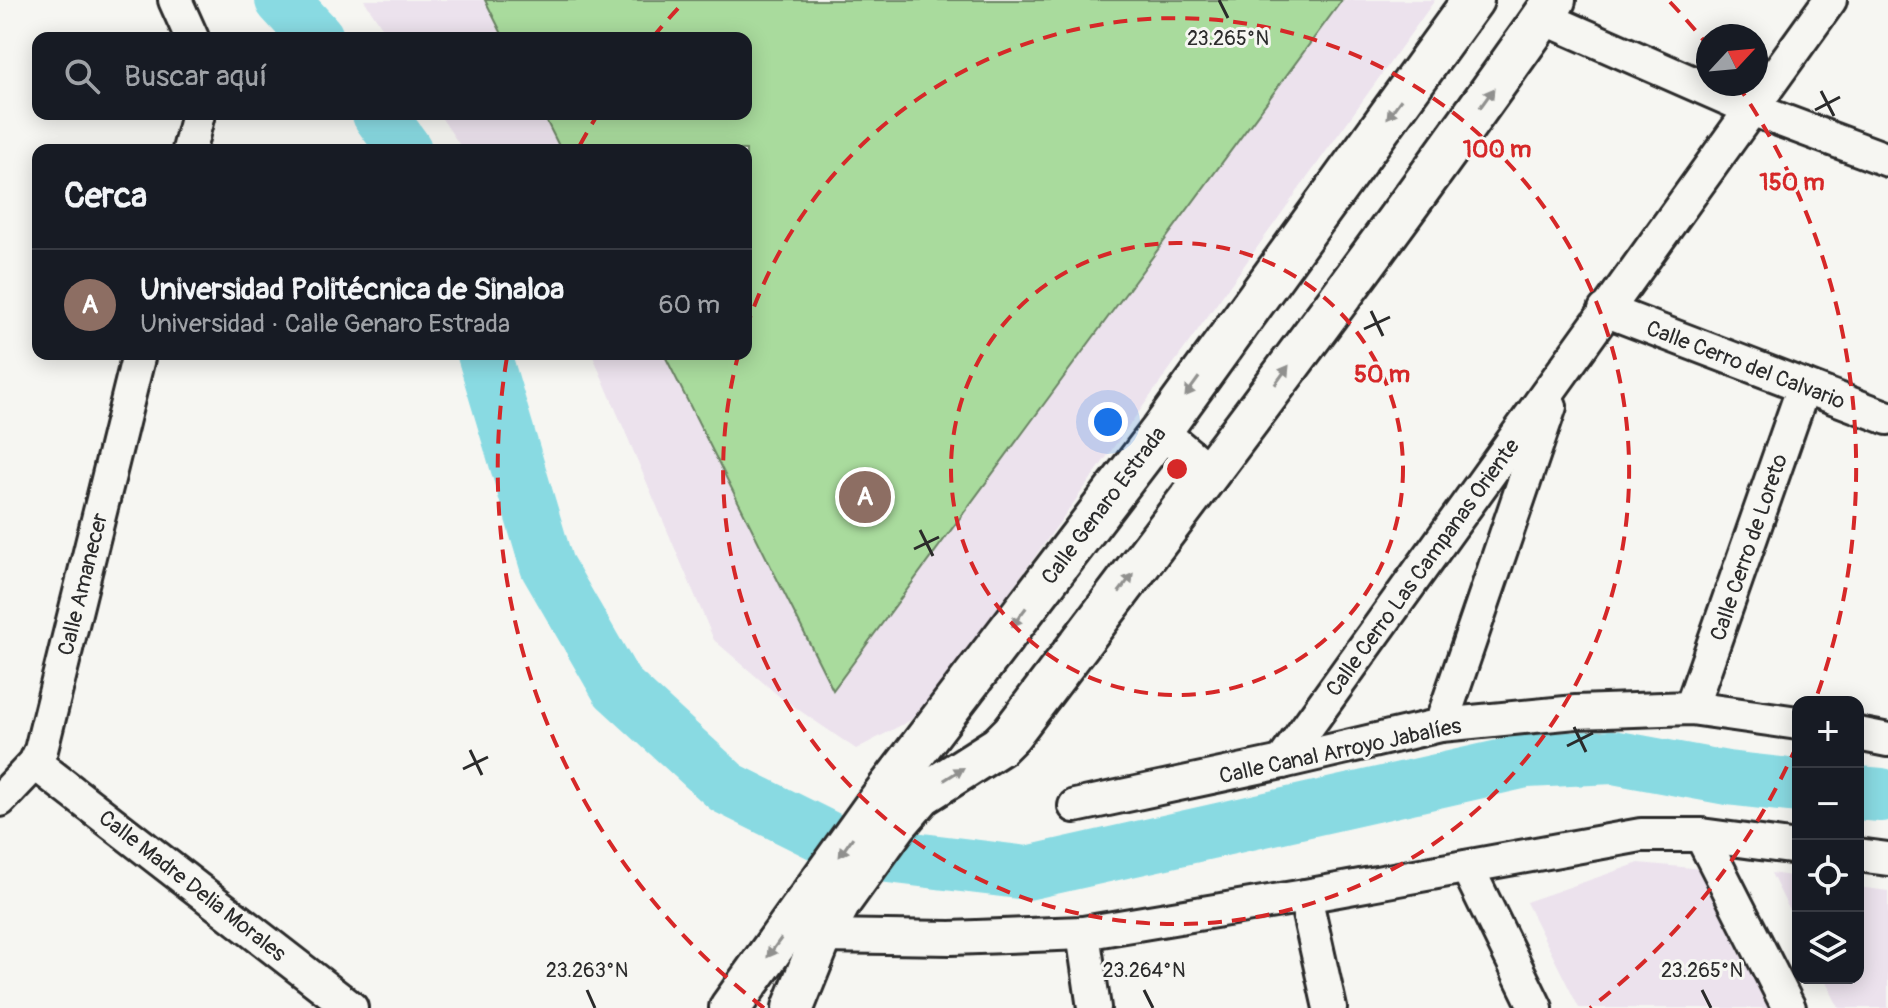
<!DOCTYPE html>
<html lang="es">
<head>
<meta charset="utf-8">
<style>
	:root { --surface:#171b24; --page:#20242c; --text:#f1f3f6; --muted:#9ea1a6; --line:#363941; --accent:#7c3aed }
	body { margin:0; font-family:Pangolin,sans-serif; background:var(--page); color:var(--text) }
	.controls { position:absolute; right:24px; bottom:24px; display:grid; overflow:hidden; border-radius:16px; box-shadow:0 4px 20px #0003 }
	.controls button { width:72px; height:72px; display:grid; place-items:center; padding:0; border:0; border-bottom:2px solid var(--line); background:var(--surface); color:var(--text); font:40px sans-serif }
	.compass { position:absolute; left:1696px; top:24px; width:72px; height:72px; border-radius:50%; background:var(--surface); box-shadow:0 4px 20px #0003; rotate:64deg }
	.you { position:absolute; left:1108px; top:422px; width:28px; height:28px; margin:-20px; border:6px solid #fff; border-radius:50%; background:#1a73e8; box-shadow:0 0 0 12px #1a73e833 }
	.badge { display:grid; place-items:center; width:52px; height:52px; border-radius:50%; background:var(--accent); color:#fff; font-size:26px; font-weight:700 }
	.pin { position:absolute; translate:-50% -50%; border:4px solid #fff; box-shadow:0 2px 8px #0006 }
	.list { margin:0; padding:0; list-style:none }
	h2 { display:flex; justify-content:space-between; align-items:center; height:104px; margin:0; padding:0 32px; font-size:34px }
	h2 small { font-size:26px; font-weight:400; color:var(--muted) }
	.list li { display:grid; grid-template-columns:52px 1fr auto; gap:24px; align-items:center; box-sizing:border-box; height:112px; padding:0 32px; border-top:2px solid var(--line) }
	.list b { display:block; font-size:30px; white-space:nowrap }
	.list p { margin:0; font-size:26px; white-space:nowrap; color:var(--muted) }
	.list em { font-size:26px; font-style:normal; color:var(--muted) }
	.icon { flex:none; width:44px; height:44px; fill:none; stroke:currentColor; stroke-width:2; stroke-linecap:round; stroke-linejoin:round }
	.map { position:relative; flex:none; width:1888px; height:1008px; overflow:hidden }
	.search { position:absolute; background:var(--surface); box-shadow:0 4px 20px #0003; left:32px; top:32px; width:720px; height:88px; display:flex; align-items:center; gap:20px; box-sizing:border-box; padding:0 28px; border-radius:16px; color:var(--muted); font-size:30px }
	.panel { position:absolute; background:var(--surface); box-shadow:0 4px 20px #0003; left:32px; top:144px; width:720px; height:216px; border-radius:16px }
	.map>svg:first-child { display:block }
	.built { fill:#ece2ed }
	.green { fill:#a9db9d; stroke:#6a8364; stroke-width:2 }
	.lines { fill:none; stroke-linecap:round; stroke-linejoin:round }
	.river { stroke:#89dae2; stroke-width:54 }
	.minor-casing { stroke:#2b2b2b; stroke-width:38 }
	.tertiary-casing { stroke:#2b2b2b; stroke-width:46 }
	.minor { stroke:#f6f6f2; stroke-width:32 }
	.tertiary { stroke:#f6f6f2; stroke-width:40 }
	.oneway { fill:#90908e }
	.ticks { fill:none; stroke:#2b2b2b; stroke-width:3 }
	.ring { fill:none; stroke:#d62828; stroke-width:4; stroke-dasharray:14 10 }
	.labels { text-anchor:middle; stroke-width:6; stroke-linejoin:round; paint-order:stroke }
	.street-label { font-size:22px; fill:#2b2b2b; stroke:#f6f6f2 }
	.ticks-label { font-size:20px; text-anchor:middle; fill:#2b2b2b; stroke:#f6f6f2; stroke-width:6; stroke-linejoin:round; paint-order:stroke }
	.centre { fill:#d62828; stroke:#f6f6f2; stroke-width:4 }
	.ring-label { font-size:24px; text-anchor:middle; font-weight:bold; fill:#d62828; stroke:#f6f6f2; stroke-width:6; stroke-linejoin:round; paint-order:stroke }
</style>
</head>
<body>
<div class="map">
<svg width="1888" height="1008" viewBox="0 0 1888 1008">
	<rect width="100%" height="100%" fill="#f6f6f2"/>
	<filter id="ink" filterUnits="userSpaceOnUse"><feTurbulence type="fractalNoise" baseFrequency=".0125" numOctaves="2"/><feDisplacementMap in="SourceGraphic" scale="16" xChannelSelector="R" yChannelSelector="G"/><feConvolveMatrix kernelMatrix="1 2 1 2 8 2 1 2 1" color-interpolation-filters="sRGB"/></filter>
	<g filter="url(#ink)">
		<g class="built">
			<path d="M364,0h1071l-470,654 -54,66 -55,29 -76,-52 -66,-57 -122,-286h154v-204h-283l-24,-36h307v-76h-357z"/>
			<path d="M1639,863l64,6 70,139h-194l-53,-106z"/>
			<path d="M1771,873l27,4v50z"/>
			<path d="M1858,887l30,4v117h-49l-15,-30h34z"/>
		</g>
		<path class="green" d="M485,0h857l-509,690 -169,-336h82v-204h-185l-18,-36h203v-76h-242z"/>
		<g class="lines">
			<g class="river">
				<path d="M282,0l35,38"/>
				<path d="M379,114l26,36"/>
				<path d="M484,354l63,212 70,121 110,101 129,64 171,21 499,-112 87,-4 114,21 71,8"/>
				<path d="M1858,793l23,2"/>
			</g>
			<defs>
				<g id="minor">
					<path d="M175,0l17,38"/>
					<path d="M1542,17l212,93 134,50"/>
					<path d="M189,150l9,-36"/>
					<path d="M1605,310l283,108"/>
					<path d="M1161,431l49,41"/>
					<path d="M1691,708l113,-322"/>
					<path d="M1441,725l109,-319"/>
					<path d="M1858,734l30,6"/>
					<path d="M1282,762l548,-762"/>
					<path d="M35,763l316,245"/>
					<path d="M0,800l35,-37 6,-13 98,-396"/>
					<path d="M1075,806l207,-44 159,-37 135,-13 115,-4 107,15"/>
					<path d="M1701,835l88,173"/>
					<path d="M1858,855l30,4"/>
					<path d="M1467,867l69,141"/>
					<path d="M1305,896l25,112"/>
					<path d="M1083,933l11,75"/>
					<path d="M822,936l129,2 132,-5 222,-37 336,-61h60l97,13"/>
				</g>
				<g id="tertiary">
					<path d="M730,1008l144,-201 287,-376 312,-431"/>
					<path d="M793,1008l29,-72 19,-35 55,-76 26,-30 77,-49 13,-13c184,-242 368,-484 543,-733"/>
				</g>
			</defs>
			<use href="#minor" class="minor-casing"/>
			<use href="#tertiary" class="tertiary-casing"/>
			<use href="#minor" class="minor"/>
			<use href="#tertiary" class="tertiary"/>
		</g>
		<defs><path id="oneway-solid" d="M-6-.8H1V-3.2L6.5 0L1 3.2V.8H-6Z" transform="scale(2)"/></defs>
		<g class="oneway">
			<use href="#oneway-solid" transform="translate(1487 98) rotate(-54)"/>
			<use href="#oneway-solid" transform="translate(1394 109) rotate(126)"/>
			<use href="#oneway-solid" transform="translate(1282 375) rotate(-54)"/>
			<use href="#oneway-solid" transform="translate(1192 387) rotate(126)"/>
			<use href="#oneway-solid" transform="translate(1126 583) rotate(-53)"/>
			<use href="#oneway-solid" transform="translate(1019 617) rotate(127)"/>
			<use href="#oneway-solid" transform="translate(954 774) rotate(-32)"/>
			<use href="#oneway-solid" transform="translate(846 847) rotate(125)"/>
			<use href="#oneway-solid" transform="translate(774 948) rotate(126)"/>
		</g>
	</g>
	<path class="ticks" d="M1219,0l9,18M1821,91l13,25M1815,110l25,-13M1371,311l12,25M1364,329l26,-12M920,530l13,26M914,549l25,-12M1574,727l12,25M1567,746l26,-13M470,750l12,25M463,769l25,-12M587,990l8,18M1144,990l9,18M1702,990l9,18"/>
	<g class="ring">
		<circle cx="1177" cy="469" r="226"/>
		<path d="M746 329A453 453 0 1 1 738 356"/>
		<path d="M1797 745A679 679 0 0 1 1590 1008M764 1008A679 679 0 0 1 507 357M580 145A679 679 0 0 1 598 114M653 37A679 679 0 0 1 684 2M1670 2A679 679 0 0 1 1705 42M1737 84A679 679 0 0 1 1815 701"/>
	</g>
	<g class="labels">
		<g class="street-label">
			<text transform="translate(1746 364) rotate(21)" y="8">Calle Cerro del Calvario</text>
			<text transform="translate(1103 505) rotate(-53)" y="8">Calle Genaro Estrada</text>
			<text transform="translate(1748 547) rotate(-71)" y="8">Calle Cerro de Loreto</text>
			<text transform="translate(1422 567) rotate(-54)" y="8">Calle Cerro Las Campanas Oriente</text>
			<text transform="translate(82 584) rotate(-76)" y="8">Calle Amanecer</text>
			<text transform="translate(1340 750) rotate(-12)" y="8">Calle Canal Arroyo Jabalíes</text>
			<text transform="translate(193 885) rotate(38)" y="8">Calle Madre Delia Morales</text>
		</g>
	</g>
	<g class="ticks-label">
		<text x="1228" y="45">23.265°N</text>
		<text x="587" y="977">23.263°N</text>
		<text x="1144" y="977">23.264°N</text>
		<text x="1702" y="977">23.265°N</text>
	</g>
	<circle cx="1177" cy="469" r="12" class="centre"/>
	<g class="ring-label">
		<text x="1497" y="157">100 m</text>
		<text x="1792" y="190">150 m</text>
		<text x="1382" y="382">50 m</text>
	</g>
</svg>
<div class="controls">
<button>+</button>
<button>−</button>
<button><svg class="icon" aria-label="locate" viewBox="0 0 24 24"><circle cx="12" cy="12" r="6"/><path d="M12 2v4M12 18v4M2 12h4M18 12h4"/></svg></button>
<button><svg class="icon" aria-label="layers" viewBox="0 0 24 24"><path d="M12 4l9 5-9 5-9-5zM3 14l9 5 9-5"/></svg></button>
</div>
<svg class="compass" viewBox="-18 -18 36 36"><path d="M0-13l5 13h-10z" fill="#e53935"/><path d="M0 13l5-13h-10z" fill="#9ea1a6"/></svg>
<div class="you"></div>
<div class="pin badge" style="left:865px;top:497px;background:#8d6e63">A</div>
<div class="search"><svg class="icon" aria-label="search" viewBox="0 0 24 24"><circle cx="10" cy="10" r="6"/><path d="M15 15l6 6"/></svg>Buscar aquí</div>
<section class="panel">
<h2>Cerca<small></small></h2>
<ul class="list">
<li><span class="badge" style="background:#8d6e63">A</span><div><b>Universidad Politécnica de Sinaloa</b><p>Universidad · Calle Genaro Estrada</p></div><em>60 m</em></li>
</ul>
</section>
</div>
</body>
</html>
